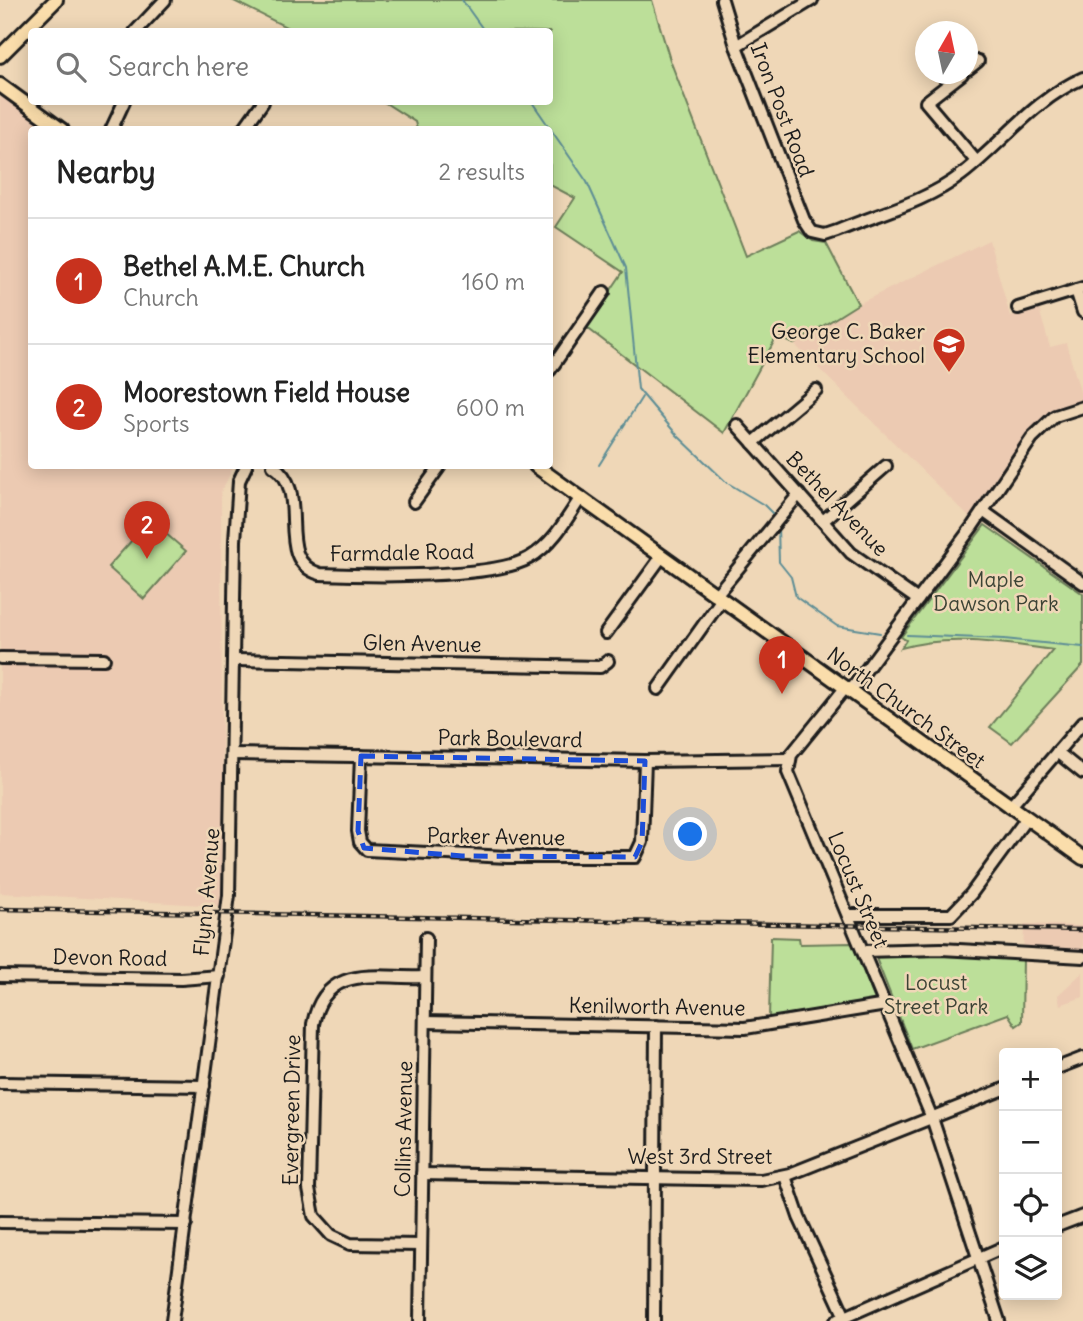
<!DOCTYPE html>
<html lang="en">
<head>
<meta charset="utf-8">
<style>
	:root { --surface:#fff; --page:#f2f2f2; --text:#222; --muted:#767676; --line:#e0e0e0; --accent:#c8321e }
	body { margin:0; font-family:Delius,sans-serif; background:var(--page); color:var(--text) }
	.controls { position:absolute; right:21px; bottom:21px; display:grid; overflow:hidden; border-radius:7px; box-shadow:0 4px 18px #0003 }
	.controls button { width:63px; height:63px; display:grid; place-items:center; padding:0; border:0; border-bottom:2px solid var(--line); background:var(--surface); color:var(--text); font:35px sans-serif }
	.compass { position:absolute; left:915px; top:21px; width:63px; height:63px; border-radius:50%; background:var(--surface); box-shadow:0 4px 18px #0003; rotate:9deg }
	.you { position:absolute; left:691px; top:835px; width:24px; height:24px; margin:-18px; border:5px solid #fff; border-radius:50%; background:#1a73e8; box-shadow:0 0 0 10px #1a73e833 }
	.badge { display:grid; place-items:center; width:46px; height:46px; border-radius:50%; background:var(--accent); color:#fff; font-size:23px; font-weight:700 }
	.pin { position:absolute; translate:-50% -58px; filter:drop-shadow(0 2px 4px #0008) }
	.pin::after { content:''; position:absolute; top:37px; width:24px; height:21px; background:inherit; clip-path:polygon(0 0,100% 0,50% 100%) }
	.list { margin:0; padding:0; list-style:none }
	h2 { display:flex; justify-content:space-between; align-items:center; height:91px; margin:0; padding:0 28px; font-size:30px }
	h2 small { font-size:23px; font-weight:400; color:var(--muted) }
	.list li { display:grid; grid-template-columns:46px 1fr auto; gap:21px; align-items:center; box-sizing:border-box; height:126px; padding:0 28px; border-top:2px solid var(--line) }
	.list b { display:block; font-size:26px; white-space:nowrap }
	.list p { margin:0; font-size:23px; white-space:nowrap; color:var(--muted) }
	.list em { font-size:23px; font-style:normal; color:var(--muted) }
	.icon { flex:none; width:38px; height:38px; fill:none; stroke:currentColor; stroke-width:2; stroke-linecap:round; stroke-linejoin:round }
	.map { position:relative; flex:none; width:1083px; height:1321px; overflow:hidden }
	.search { position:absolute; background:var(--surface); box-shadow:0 4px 18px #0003; left:28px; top:28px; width:525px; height:77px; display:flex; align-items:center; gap:18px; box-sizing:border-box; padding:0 24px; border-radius:7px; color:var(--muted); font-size:26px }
	.panel { position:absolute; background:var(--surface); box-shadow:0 4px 18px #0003; left:28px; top:126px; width:525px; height:343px; border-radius:7px }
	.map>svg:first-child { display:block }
	.built { fill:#eccab2 }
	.green { fill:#bcdf99; stroke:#6c7e5a; stroke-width:2 }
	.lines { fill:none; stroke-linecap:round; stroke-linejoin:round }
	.stream { stroke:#5d8d95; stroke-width:2 }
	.minor-casing { stroke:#1c1c1c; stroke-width:16 }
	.major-casing { stroke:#1c1c1c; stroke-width:18 }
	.minor { stroke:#efd7b7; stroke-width:10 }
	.major { stroke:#faddab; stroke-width:12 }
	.rail-casing { stroke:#1c1c1c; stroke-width:4.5 }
	.rail { stroke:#efd7b7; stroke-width:2; stroke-dasharray:5; stroke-linecap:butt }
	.marked { fill:none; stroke:#1d4ed8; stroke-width:5; stroke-dasharray:14 9; stroke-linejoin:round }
	.labels { text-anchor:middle; stroke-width:5; stroke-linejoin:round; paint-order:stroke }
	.street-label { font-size:21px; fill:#1c1c1c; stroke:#efd7b7 }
	.poi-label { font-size:21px; fill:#1c1c1c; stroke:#efd7b7; text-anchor:end }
	.park-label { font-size:21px; fill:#3c4335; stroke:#efd7b7 }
</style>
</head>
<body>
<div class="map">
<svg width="1083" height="1321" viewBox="0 0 1083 1321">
	<rect width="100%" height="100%" fill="#efd7b7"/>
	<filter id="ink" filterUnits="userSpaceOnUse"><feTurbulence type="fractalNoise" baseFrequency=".0143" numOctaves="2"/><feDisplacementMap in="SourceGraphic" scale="14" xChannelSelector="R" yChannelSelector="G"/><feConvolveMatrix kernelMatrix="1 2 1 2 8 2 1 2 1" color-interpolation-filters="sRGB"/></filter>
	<g filter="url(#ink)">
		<g class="built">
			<path d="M0,95l50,34 -18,1v336h202l-13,26 1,262 4,67 -6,85 -220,-13z"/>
			<path d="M989,240l21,76 29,-7 11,38 16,-4 17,58 -36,12 -37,43 -41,61 -175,-173 64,-40z"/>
			<path d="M1024,924l59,2v35l-60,-3z"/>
			<path d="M1083,972v25l-23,8 -2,-10z"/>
		</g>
		<g class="green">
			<path d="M232,0h420l18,60 76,196 53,-25 14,10 13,2 32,61 -64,40 -17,-8 -53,97 -138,-106 37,-55 -67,-45 19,-29 -25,-13v-55l-133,-1 -2,-7 -31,-20h166v-70l-256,-1z"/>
			<path d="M150,520l36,31 -42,48 -36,-32z"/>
			<path d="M985,525l98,69v71l-71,78 -22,-16 63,-77c-49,-7 -104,-16 -152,-2l5,-8 -5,-3z"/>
			<path d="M771,937l28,1 1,6 52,-1 23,57 -106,18z"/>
			<path d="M874,953l149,5 -1,64 -6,4 -8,-12 -96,35z"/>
		</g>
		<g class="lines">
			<g class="stream">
				<path d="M462,0l23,32"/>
				<path d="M532,102l55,80 39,86 12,121 39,46 49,47 38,23 10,10"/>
				<path d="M599,465l43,-68"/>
				<path d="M778,526l1,36 12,15 5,20 41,29 43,7"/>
				<path d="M907,635l97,4 79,8"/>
			</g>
			<defs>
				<g id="minor">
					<path d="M722,0l14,46 68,174 8,12 13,3 12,-4c40,-17 89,-29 124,-56 42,-32 72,-75 122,-97"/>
					<path d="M135,32l30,-32"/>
					<path d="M736,46l76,-46"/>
					<path d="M968,69l10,-8"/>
					<path d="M962,74l-36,28 50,59"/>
					<path d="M111,130l13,-28"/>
					<path d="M243,130l20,-28"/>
					<path d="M1076,290l7,22"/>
					<path d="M1018,308l65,-20"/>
					<path d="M550,370l54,-78"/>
					<path d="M737,425l114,128 67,47"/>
					<path d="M753,443l63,-53"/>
					<path d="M273,466c40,25 -2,94 47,108 46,2 173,5 209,-16 23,-13 38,-39 52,-61"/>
					<path d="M414,502l26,-36"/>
					<path d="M983,511l100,72"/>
					<path d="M823,521l63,-55"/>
					<path d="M716,595l83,-101"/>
					<path d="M606,633l56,-77"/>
					<path d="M0,658l104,1"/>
					<path d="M233,660l367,7 8,-6"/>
					<path d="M846,687l-55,68 -3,17 144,346 67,203"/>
					<path d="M658,689l64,-90"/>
					<path d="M851,690l121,-163 60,-89 23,-22 28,-9"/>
					<path d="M1057,752l26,21"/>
					<path d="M232,754l413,7 143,-2"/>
					<path d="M361,756l-3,75 2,11 7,8 141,7h127l7,-15 3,-81"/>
					<path d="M1010,807l73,-85"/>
					<path d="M848,915h103l20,-21 55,-75"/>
					<path d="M864,951l77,-2 142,8"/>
					<path d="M0,976l181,3 38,-3"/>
					<path d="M425,1022l320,6 141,-23"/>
					<path d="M1057,1068l26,-10"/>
					<path d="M0,1083l204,3"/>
					<path d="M422,1174l339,6 29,-6 214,-85"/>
					<path d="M785,1176l14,41 46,100"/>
					<path d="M0,1222l186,2"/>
					<path d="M1057,1226l26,-10"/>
					<path d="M421,1245l-71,-1 -19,-9 -17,-19 -5,-27 4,-165c12,-62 65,-45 112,-47"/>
					<path d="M172,1321l57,-426 6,-354 4,-60 7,-15"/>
					<path d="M420,1321l6,-383"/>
					<path d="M654,1321l2,-295"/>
					<path d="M836,1321l168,-74"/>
				</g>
				<g id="major">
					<path d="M0,56l56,-56"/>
					<path d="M0,85l62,45"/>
					<path d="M536,466l547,392"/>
				</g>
			</defs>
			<use href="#minor" class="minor-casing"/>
			<use href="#major" class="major-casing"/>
			<use href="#minor" class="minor"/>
			<use href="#major" class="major"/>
			<defs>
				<path id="rail" d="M0,909l1083,21"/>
			</defs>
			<use href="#rail" class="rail-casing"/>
			<use href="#rail" class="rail"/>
		</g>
	</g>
	<path class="marked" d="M361,756l284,5 -3,81 -7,15 -173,-1 -98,-8 -6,-17z"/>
	<defs>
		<symbol id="school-pin" viewBox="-11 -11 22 30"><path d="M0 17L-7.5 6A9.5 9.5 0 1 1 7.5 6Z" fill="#c8321e" stroke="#efd7b7"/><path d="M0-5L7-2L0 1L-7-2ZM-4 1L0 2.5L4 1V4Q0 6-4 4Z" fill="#fff"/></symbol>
	</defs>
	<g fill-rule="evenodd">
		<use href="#school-pin" x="930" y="325" width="38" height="52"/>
	</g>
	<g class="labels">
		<g class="street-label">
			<text transform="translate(782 110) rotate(69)" y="7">Iron Post Road</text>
			<text transform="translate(837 504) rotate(46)" y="7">Bethel Avenue</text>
			<text transform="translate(402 553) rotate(-1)" y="7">Farmdale Road</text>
			<text transform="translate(422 644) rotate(1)" y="7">Glen Avenue</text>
			<text transform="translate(906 708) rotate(36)" y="7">North Church Street</text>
			<text transform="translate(510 739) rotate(1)" y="7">Park Boulevard</text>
			<text transform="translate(496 837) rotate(1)" y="7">Parker Avenue</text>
			<text transform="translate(858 890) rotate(67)" y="7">Locust Street</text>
			<text transform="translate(207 892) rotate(-85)" y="7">Flynn Avenue</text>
			<text transform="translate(110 958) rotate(1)" y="7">Devon Road</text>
			<text transform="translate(657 1007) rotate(1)" y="7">Kenilworth Avenue</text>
			<text transform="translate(292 1110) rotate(-89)" y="7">Evergreen Drive</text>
			<text transform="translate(404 1129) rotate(-89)" y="7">Collins Avenue</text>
			<text x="700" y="1164">West 3rd Street</text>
		</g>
		<g class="poi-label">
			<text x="925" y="339">George C. Baker<tspan x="925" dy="24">Elementary School</tspan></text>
		</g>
		<g class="park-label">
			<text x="996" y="587">Maple<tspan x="996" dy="24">Dawson Park</tspan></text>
			<text x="936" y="990">Locust<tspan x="936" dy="24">Street Park</tspan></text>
		</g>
	</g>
</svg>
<div class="controls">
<button>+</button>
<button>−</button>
<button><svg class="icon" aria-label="locate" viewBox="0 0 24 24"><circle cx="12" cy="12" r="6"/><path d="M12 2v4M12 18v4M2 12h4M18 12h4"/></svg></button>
<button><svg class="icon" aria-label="layers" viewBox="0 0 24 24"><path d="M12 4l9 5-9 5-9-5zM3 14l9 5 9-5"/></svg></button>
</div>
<svg class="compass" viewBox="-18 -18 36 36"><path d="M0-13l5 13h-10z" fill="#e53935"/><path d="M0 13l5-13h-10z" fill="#767676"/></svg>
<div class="you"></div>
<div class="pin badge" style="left:782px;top:694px">1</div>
<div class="pin badge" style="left:147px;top:559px">2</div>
<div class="search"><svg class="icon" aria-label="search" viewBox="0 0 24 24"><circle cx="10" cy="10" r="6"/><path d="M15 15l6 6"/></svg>Search here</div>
<section class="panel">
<h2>Nearby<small>2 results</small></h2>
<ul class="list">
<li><span class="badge">1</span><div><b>Bethel A.M.E. Church</b><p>Church</p></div><em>160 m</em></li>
<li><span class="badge">2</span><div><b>Moorestown Field House</b><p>Sports</p></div><em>600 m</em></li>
</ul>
</section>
</div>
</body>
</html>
